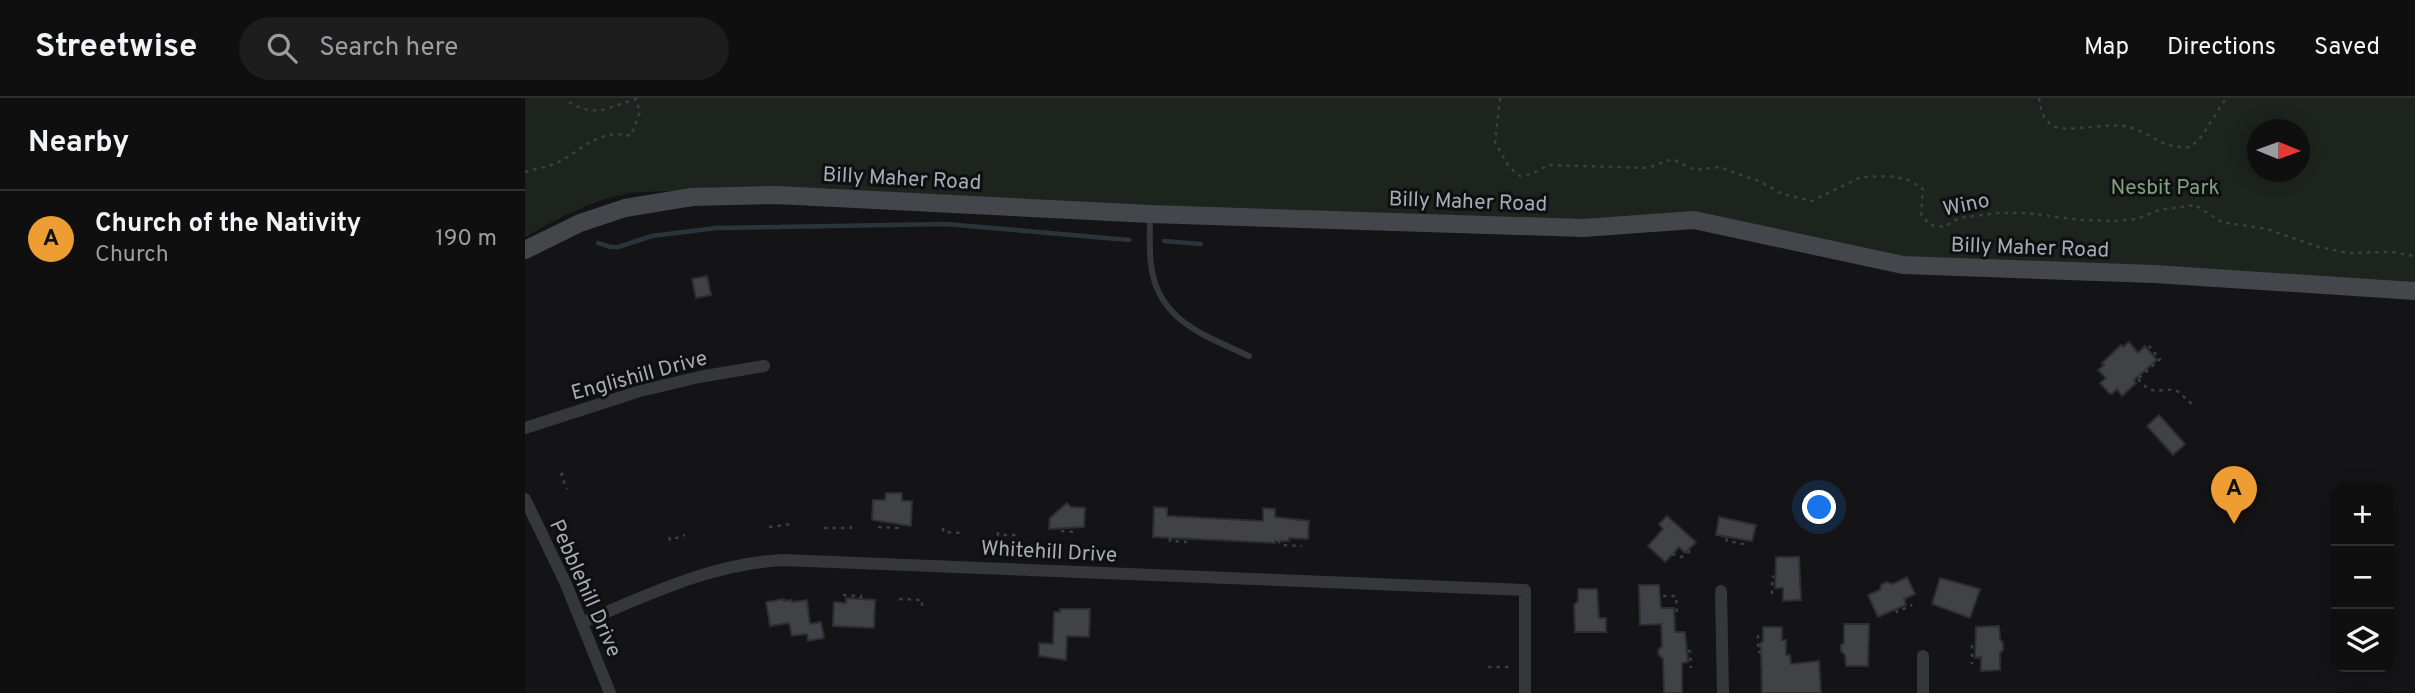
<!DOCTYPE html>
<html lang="en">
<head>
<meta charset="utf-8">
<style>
	:root { --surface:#0f0f10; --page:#1d1d1e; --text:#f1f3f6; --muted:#9b9c9f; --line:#2f2f30; --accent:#ee9d33 }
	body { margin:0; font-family:Overpass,sans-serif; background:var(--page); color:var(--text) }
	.controls { position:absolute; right:21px; bottom:21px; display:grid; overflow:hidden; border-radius:14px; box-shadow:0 4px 18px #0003 }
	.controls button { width:63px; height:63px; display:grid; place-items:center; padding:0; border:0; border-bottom:2px solid var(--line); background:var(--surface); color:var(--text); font:35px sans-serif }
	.compass { position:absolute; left:1722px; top:21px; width:63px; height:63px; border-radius:50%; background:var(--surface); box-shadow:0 4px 18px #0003; rotate:91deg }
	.you { position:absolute; left:1295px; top:410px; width:24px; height:24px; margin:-18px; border:5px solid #fff; border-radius:50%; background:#1a73e8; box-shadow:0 0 0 10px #1a73e833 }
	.badge { display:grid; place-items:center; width:46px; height:46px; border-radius:50%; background:var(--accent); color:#111; font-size:23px; font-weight:700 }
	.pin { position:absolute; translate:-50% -58px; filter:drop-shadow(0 2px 4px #0008) }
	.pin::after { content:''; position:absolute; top:37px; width:24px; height:21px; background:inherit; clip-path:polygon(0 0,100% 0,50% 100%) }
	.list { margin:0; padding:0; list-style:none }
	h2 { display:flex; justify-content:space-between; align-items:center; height:91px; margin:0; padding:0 28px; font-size:30px }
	h2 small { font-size:23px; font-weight:400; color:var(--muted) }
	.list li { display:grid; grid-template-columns:46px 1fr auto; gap:21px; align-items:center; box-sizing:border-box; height:98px; padding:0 28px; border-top:2px solid var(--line) }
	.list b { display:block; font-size:26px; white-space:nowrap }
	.list p { margin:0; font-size:23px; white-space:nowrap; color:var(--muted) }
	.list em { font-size:23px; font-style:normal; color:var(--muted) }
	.icon { flex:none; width:38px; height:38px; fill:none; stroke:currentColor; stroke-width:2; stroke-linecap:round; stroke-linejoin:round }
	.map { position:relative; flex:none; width:1890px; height:595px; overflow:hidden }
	header { display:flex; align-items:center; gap:42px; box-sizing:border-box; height:98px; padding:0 35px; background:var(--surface); border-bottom:2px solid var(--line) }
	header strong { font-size:33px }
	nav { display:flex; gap:38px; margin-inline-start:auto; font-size:24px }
	.search { width:490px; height:63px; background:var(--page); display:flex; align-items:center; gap:18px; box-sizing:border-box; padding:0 24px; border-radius:38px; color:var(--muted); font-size:26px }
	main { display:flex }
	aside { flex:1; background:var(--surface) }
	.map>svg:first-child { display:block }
	.green { fill:#1c241d; fill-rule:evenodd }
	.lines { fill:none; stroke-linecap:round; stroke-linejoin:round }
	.stream { stroke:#2a3439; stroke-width:4.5 }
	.building { fill:#404246; stroke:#2e2e32; stroke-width:2 }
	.path { stroke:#3b3e42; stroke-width:2.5; stroke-dasharray:3.5 5; stroke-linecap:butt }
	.service { stroke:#35373b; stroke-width:6 }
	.minor { stroke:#35373b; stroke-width:12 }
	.secondary { stroke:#43464b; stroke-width:18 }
	.labels { text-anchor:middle; stroke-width:6; stroke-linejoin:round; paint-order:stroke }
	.street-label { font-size:21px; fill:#a6acb6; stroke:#0f0f11 }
	.park-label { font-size:21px; fill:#7ea17d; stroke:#0f0f11 }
</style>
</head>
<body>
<header>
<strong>Streetwise</strong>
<div class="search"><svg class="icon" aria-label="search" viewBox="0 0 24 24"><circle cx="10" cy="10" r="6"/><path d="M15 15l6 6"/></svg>Search here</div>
<nav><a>Map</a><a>Directions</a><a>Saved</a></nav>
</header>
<main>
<aside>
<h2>Nearby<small></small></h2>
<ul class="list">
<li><span class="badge">A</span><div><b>Church of the Nativity</b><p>Church</p></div><em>190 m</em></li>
</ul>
</aside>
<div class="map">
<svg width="1890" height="595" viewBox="0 0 1890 595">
	<rect width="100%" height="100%" fill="#141416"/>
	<path class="green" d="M0,0h1890v195l-531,-32 -175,-39 -376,7 -659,-38c-16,1 -33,0 -49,3 -36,7 -68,25 -100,43zM1732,32h42v42h-42z"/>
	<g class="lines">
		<g class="stream">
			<path d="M639,143l37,3"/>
			<path d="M73,145l13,4h7l34,-11 64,-8 230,-4 183,16"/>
		</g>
	</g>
	<g class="building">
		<path d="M182,178l4,19 -15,3 -4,-19z"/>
		<path d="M1604,244l9,11 7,-7 12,14 -23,20 2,3 -14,13 -5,-7 -5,5 -3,-1 -9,-10 6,-5 -8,-8 6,-5 -2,-2 19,-18 2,2z"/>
		<path d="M1634,317l26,29 -12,11 -26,-29z"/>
		<path d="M361,395h16v8h10l-1,25 -39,-6 1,-20h12z"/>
		<path d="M542,405l4,4 14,1 -1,19 -35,2 1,-11z"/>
		<path d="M629,409l13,1v8l96,5v-13l12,1v8l34,4 -1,18 -19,-1v3h-14v2l-122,-6z"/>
		<path d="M1142,418l29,26 -11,11 -6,-6 -14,15 -17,-16 15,-17 -4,-5z"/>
		<path d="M1194,419l37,8 -4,16 -36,-6z"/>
		<path d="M1251,459h23l2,43 -18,1v-13h-8z"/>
		<path d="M1382,479l8,17 -11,5 2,6 -28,12 -10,-22 12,-5 1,-5 5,-3 7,2z"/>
		<path d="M1415,480l40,11 -10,29 -38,-14z"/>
		<path d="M1114,487h20l2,23h13l1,24h10l3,30 -6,1v30h-18l-1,-34 -4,-4 -1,-5 4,-4 -1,-22 -21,1z"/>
		<path d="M1053,491h19l2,29h7v14h-31l-1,-27 4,-4z"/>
		<path d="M321,500l29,2 -1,28 -41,-2 1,-24 12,1z"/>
		<path d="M259,501v2l8,-1v2l15,-2 3,24 11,-2 3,16 -16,3 -1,-7 -15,2 -3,-13 -19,3 -4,-24z"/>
		<path d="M535,511h30l-1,28 -22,-1 -1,24 -27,-4v-13l14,1 1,-32h6z"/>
		<path d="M1319,526h25l-1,42h-22l-1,-11 -4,-4v-6l3,-2z"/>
		<path d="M1474,528l1,13 3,4v7l-3,3v17l-19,1v-14l-6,1 1,-31z"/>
		<path d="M1238,529h19v13h4v15h4l1,9 28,-3 2,32h-59l-1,-45 -3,-3 5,-4z"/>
	</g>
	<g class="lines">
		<g class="path">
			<path d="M975,0l-5,44 14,25 11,9 12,-2 16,-9 100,3 24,-9 23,11 24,-3 42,15 21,12 30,7 49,-24 28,-1 20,4 14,9 -2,25 9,11 14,2 15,-9 39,-5h28l55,7 34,1 22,-2 22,-9 36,-5 27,17 45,7 52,18 30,6 43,-1 23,4"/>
			<path d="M1514,0c2,12 3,22 15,28 12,7 53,-3 70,0 26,4 33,23 67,21l11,-11 24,-38"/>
			<path d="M0,74c10,-3 22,-5 32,-9 27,-14 42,-35 74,-27l9,-24 -4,-13c-29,8 -36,19 -66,4v-5"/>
			<path d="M1614,280l21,-19 -11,-13"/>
			<path d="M1613,281c15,18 19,9 38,11l16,14"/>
			<path d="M38,375l-2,2 6,14"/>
			<path d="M244,429l23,-3"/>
			<path d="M353,429l21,1v-2"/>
			<path d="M299,430h27v-5"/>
			<path d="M418,430v4l19,1"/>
			<path d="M536,433l15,1"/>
			<path d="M473,434v3h21"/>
			<path d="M144,439l1,3 15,-5"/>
			<path d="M645,440v3l17,1"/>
			<path d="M1201,440l1,3 17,3"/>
			<path d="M753,442l3,5 21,1"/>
			<path d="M1147,456l10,3 12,-9"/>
			<path d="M1247,496v-17l2,-1"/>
			<path d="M318,497l18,1v5"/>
			<path d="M1138,498h13l1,20"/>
			<path d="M374,501l23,1v6"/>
			<path d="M1371,512l1,2 15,-7"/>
			<path d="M1233,537v17h3"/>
			<path d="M1447,547v19"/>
			<path d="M1163,553h2l1,17"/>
			<path d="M963,569h22"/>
		</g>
		<path class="service" d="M625,118c0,16 -1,33 1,49 7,56 53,70 98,91"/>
		<g class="minor">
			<path d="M0,330l115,-37 59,-14 65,-11"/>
			<path d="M0,401l41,85 44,109"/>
			<path d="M1196,493l2,102"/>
			<path d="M58,524c65,-27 129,-59 201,-62l741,30v103"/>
			<path d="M1398,558v37"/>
		</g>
		<path class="secondary" d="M0,152l55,-27 45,-15 67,-11 84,-2 374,19 433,14 111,-8 209,45 251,9 261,17"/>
	</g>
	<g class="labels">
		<g class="street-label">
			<text transform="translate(377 80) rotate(3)" y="7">Billy Maher Road</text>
			<text transform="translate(943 103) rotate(2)" y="7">Billy Maher Road</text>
			<text transform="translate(1441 106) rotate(-12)" y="7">Wino</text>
			<text transform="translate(1505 149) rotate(2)" y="7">Billy Maher Road</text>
			<text transform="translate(114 277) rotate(-15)" y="7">Englishill Drive</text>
			<text transform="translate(524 453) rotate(3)" y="7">Whitehill Drive</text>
			<text transform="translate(61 490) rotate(66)" y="7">Pebblehill Drive</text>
		</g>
		<g class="park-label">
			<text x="1640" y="96">Nesbit Park</text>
		</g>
	</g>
</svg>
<div class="controls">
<button>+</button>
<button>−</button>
<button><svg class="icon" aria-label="layers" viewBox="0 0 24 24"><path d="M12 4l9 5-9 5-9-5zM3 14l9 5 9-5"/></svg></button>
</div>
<svg class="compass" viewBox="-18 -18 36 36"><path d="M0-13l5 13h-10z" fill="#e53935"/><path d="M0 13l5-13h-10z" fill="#9b9c9f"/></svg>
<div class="you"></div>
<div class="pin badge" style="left:1709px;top:426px">A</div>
</div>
</main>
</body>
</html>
